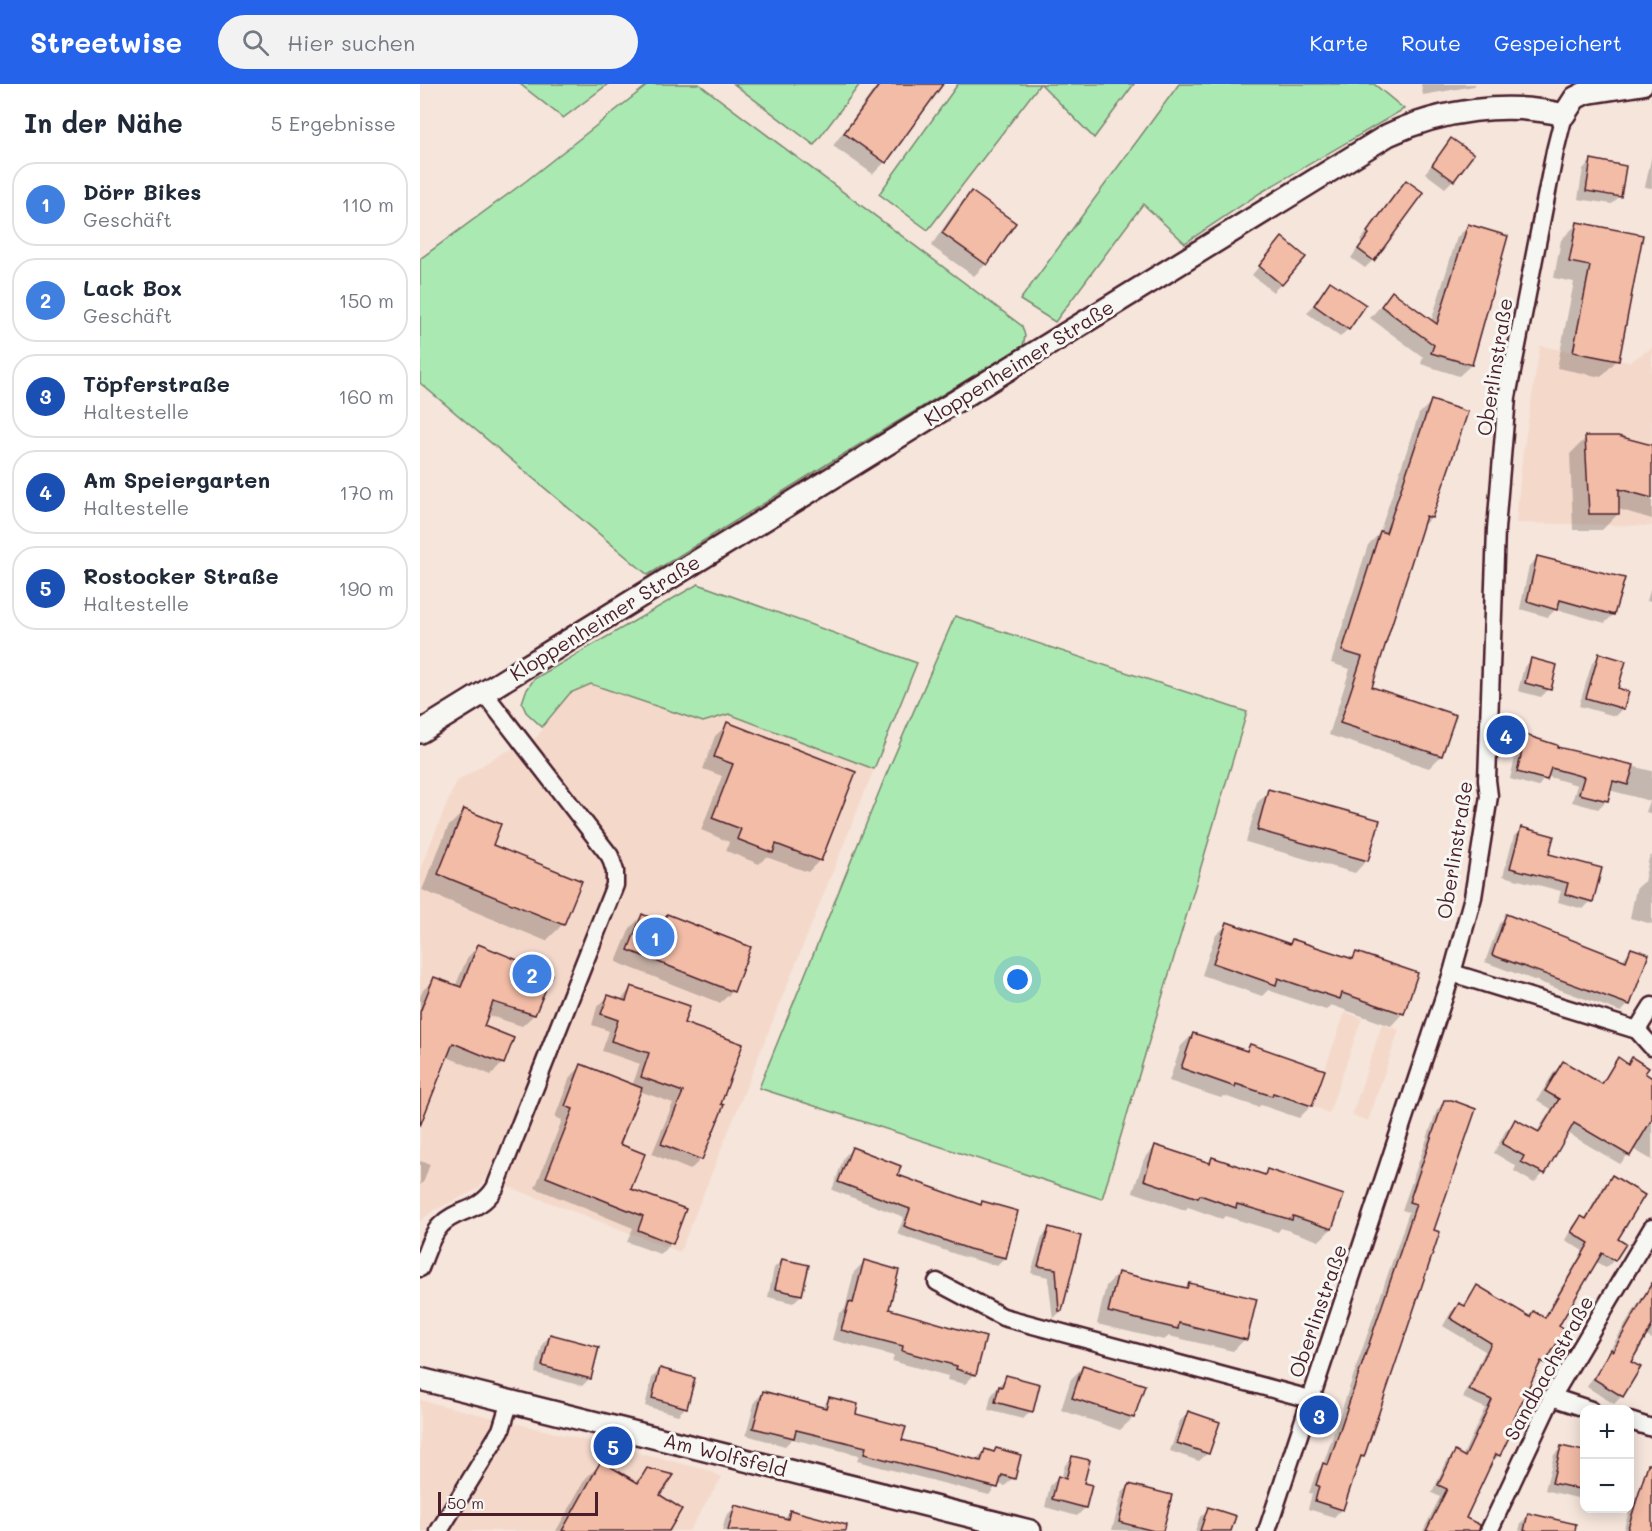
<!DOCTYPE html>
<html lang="de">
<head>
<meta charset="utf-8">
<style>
	:root { --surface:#fff; --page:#f2f2f3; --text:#1f2937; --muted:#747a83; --line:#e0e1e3; --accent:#2563eb }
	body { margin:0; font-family:Mali,sans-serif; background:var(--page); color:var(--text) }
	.controls { position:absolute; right:18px; bottom:18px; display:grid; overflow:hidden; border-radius:12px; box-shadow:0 3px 15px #0003 }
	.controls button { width:54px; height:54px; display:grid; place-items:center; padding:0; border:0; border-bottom:2px solid var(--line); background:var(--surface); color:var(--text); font:30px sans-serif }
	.scale { position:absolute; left:18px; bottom:15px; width:160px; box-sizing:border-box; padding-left:6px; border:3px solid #4a1f2b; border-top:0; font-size:16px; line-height:21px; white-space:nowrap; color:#4a1f2b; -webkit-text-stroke:4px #f6f6f2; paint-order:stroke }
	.you { position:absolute; left:598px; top:896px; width:21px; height:21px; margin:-15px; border:4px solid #fff; border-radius:50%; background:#1a73e8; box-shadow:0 0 0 9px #1a73e833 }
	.badge { display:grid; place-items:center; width:39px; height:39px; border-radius:50%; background:var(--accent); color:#fff; font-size:20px; font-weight:700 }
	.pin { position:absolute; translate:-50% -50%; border:3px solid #fff; box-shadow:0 2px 6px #0006 }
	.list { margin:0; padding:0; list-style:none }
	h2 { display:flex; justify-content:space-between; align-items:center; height:78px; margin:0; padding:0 24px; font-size:26px }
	h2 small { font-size:20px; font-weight:400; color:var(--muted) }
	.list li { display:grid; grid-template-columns:39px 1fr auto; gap:18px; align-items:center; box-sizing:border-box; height:84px; margin:0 12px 12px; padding:0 12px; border:2px solid var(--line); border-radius:24px }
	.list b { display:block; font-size:22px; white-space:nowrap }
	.list p { margin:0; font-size:20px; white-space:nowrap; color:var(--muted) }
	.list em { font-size:20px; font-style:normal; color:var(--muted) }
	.icon { flex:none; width:33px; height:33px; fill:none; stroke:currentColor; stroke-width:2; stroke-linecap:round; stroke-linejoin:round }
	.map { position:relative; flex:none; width:1232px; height:1447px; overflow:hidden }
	header { display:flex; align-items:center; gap:36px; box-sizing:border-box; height:84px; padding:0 30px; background:var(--accent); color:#fff }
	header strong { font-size:28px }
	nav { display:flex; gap:33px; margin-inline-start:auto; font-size:21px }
	.search { width:420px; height:54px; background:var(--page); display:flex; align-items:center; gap:15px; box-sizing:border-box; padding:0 21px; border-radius:33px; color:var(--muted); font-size:22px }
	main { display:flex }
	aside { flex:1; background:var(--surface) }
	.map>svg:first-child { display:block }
	.built { fill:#f4d9cb }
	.green { fill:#aaeab2; stroke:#7a846e; stroke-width:1.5 }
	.shadow { fill:#0003 }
	.building { fill:#f2bca6; stroke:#4a1f2b; stroke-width:1.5 }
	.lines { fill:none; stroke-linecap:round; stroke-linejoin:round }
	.minor-casing { stroke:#4a1f2b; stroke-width:21 }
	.tertiary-casing { stroke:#4a1f2b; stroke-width:26 }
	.minor { stroke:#f6f6f2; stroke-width:16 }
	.tertiary { stroke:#f6f6f2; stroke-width:21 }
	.labels { text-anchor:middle; stroke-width:6; stroke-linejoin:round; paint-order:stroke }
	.street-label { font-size:20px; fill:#4a1f2b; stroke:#f6f6f2 }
</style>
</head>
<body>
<header>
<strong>Streetwise</strong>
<div class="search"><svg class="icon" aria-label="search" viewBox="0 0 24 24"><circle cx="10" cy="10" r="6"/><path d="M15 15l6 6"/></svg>Hier suchen</div>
<nav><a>Karte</a><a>Route</a><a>Gespeichert</a></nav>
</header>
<main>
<aside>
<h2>In der Nähe<small>5 Ergebnisse</small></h2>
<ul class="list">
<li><span class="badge" style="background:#3f7fe0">1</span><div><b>Dörr Bikes</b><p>Geschäft</p></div><em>110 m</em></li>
<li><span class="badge" style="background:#3f7fe0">2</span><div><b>Lack Box</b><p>Geschäft</p></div><em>150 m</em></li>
<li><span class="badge" style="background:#1a4fb4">3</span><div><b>Töpferstraße</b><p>Haltestelle</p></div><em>160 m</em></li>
<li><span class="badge" style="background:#1a4fb4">4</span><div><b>Am Speiergarten</b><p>Haltestelle</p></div><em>170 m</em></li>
<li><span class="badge" style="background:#1a4fb4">5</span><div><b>Rostocker Straße</b><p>Haltestelle</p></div><em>190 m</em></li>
</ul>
</aside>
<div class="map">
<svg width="1232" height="1447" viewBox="0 0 1232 1447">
	<rect width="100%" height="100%" fill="#f5e5db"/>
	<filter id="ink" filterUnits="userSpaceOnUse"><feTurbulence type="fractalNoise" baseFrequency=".0167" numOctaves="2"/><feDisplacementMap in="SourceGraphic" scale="12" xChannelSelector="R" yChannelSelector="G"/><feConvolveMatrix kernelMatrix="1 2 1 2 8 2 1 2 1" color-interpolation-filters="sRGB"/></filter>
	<g filter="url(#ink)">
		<g class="built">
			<path d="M1120,262l89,16 23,-14v178l-136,-3 6,-64z"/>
			<path d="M171,600l112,38 26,-8 145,55 -194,483 -195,-74 -5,9 -6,4 -41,20 -13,10v-352l36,-87 41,-26 39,-18 34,-45z"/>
			<path d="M925,928l17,6 -33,95 -17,-7z"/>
			<path d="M962,940l17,6 -31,91 -16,-6z"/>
			<path d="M0,1316l288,70 14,7 -33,54h-269z"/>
		</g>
		<g class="green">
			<path d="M100,0h88l-45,34z"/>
			<path d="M229,0h50l323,242 3,10 -2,10 -194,117 -181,112 -228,-192v-124l106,-78z"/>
			<path d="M314,0h126l-46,61z"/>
			<path d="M538,0h82l-112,146 -49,-36z"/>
			<path d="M621,0h93l-40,54z"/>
			<path d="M759,0h195l30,25 -144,84 -75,50 -42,-39 -88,118 -35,-22z"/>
			<path d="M278,500l219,79 -43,106 -145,-55 -26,8 -112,-38 -21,9 -28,34 -16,-15 -4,-9 4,-12 8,-12z"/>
			<path d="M535,532l292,96 -145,487 -343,-111 127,-313z"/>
		</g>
		<g class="shadow">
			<path d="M458,0h61l-54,78 -12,12 -40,-28z"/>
			<path d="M1001,0h55l-2,2 -51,9z"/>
			<path d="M1032,56l1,40 -8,8 -20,-15z"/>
			<path d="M1232,71v33l-7,-1z"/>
			<path d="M1171,77l29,35 -8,8 -34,-5 5,-30z"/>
			<path d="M986,98l-33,78 -8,8 -14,-10 11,-16 -2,-1z"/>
			<path d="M551,109l15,71 -12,12 -43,-30 28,-41z"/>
			<path d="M1157,140l64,12 -24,124 -16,17 -44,-9 17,-86 -20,-4 7,-38z"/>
			<path d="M1049,142l38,11 -36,128 -12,11 -38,-12 2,-7 -53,-39 22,-25 39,29 26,-85z"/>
			<path d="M855,163l6,37 -8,8 -21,-17z"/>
			<path d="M910,199l18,46 -8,8 -33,-24z"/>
			<path d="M1011,318v115l-10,11 -51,160 71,68 -12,12 -100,-33 21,-66 -19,-6 37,-118 11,-11 40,-120z"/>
			<path d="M1166,354l66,9v72l-34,-10v5l-16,16h-29l-3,-76z"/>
			<path d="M1117,474l76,57 -8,8 -49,-14 -8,8 -28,-8 9,-43z"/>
			<path d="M1232,500v18l-5,-1z"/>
			<path d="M1180,571l17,34 6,19 -8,8 -36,-10 13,-43z"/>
			<path d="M1112,575l17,30 -8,8 -23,-6 6,-24z"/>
			<path d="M308,640l92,136 -12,12 -42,-15 -7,7 -33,-13 3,-9 -28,-12 21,-54 -19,-7 12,-33z"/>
			<path d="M1106,653l29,11 97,23v43l-6,-2 4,-11 -41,-11 -3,11 -8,8 -26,-7 5,-17 -31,-9 -8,11 -28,-8 8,-34z"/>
			<path d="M849,707l98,69 -12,13 -109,-31 11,-39z"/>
			<path d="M44,727l27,34 89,36 -18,44 -16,16 -124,-51 26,-63z"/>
			<path d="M1102,744l69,73 -8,8 -25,-7 3,-11 -58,-15 11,-40z"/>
			<path d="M1232,771v69l-22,-6 6,-29 8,-7 5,-24z"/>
			<path d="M247,831l66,76 -13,12 -104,-41 14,-34 12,-12 18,7z"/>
			<path d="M1086,832l116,45 9,-12 -2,55 -8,8 -136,-50 14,-38z"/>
			<path d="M808,840l60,21 4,-5 58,20 6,-6 47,59 -12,13 -60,-21 -5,5 -58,-20 -6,6 -60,-21 13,-39z"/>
			<path d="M58,862l72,29 -16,40 -12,11 -35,-11 -4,12 20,36 -12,12 -44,-18 -27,68v-128l3,-7 12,-11 20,8 12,-29z"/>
			<path d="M211,904l51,36 37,81 3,1 -22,54 -10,10 -38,-16 21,-51 -34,-12 -21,54 11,45 43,53 -12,11 -33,-12 6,-14 -98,-40 27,-68 -7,-3 15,-40 12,-11 50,20 8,-22 -38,-13 7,-20 -17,-6 5,-18 11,-10 12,4z"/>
			<path d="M773,950l51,17 6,-5 61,60 -12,12 -38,-13 -3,2 -34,-11 -3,2 -52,-17 12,-35z"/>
			<path d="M1143,979l37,22 43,-11 9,37v49l-19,-11 -13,15 -54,-32 -23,42 -9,9 -20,-12 2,-5 -22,-13 12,-23 9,-9 21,12 15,-24 -14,-9 17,-28z"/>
			<path d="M1025,1018l-13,129 -69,226 -6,5 -15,47 -8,8 -26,-8 4,-15 -3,-1 7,-20 7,-8 86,-253 -7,-2 35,-100z"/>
			<path d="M736,1062l52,18 5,-5 50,16 5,-4 63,58 -12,12 -38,-13 -3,4 -53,-16 -3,3 -34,-12 -3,3 -52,-18 11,-33z"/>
			<path d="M432,1065l44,27 83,30 3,-3 34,9 -11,46 -8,8 -36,-10 -64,-22 7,-17 -72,-27 12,-33z"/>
			<path d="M0,1077l10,3 -6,17 -4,4z"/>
			<path d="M1192,1093l4,63 -2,20 -8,8 -11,-7 -38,65 -13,36 -8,8 -30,62 -7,23 -8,8 -27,56 -1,12h-40l17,-34 -8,-4 15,-32 8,-8 7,4 23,-49 -22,-10 22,-47 -42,-25 8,-14 8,-8 4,2 7,-11 8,-8 50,31 6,-5 9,5 40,-67 -18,-11 8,-14 8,-8 3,2 20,-35z"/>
			<path d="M630,1145l30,8 -19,74 -8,8 -5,-42 -17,-4 11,-36z"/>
			<path d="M362,1176l19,35 -8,8 -25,-6 6,-29z"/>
			<path d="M444,1178l23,48 88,64 -10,10 -18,-4 1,-4 -56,-15 2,-5 -62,-16 7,-26 6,-5 9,-37z"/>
			<path d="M698,1189l66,16 5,-5 56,55 -12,12 -64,-15 -5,4 -67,-16 9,-38z"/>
			<path d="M1232,1197v58l-7,-4 -16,27 -7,34 -8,8 -27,-17z"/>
			<path d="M131,1251l39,43 -8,8 -47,-13 8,-30z"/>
			<path d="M663,1283l50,51 -13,12 -59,-20 10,-31z"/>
			<path d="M240,1286l26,37 -8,8 -33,-9 7,-28z"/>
			<path d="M586,1293l25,34 -8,8 -35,-9 3,-14z"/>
			<path d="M343,1309l58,15 8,-9 72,42 75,20 9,-11 8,3 3,-3 17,28 -8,8 -7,-2 -9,11 -132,-34 2,-6 -67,-16 -7,7 -39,-11 9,-34z"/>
			<path d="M768,1329l30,10 -11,31 -8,7 -29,-10 10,-30z"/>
			<path d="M1142,1363l22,6v43l-3,3 -36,-9 9,-35z"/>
			<path d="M653,1373l10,27 2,24 -8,8 -32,-9 5,-21 8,-8 3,1 4,-14z"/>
			<path d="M181,1379l34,19 13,-12 19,61h-111l29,-52z"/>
			<path d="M710,1401l31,46 -49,-1 10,-37z"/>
			<path d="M1220,1409l12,38h-29l9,-30z"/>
			<path d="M315,1423l48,12 7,-7 58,15 -2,4h-124l4,-15z"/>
			<path d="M788,1425l21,22h-34l5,-14z"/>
			<path d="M1109,1431l37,16h-47l2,-8z"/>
		</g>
		<g class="building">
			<path d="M460,0h63l-57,79 -42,-30z"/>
			<path d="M1031,54l23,16 -20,27 -22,-16z"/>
			<path d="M1171,75l35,7 -5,31 -35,-6z"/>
			<path d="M986,96l18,13 -50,68 -16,-12 11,-15 -2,-2z"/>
			<path d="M551,107l45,32 -29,42 -45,-32z"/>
			<path d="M1157,138l66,13 -24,126 -46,-9 17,-86 -21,-4z"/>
			<path d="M1048,140l40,12 -36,129 -41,-12 3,-8 -53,-39 11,-15 45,33z"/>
			<path d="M862,153l24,20 -24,28 -23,-19z"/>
			<path d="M910,197l36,24 -17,25 -35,-25z"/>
			<path d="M1011,316l37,12 -36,106 -6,-2 -54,171 84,28 -14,41 -102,-33 22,-66 -20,-6 38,-120 6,2z"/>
			<path d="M1165,352h33l34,9v53l-33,-9v25h-30z"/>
			<path d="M1117,472l88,22 -11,37 -54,-15 -3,10 -30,-9z"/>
			<path d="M1179,569l27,8 -8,27 11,4 -5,17 -38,-11z"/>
			<path d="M1111,574l26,7 -6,25 -26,-7z"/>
			<path d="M307,638l129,50 -35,89 -45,-17 -3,9 -36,-14 4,-10 -29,-11 21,-54 -19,-7z"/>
			<path d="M1106,651l31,10v2l77,18 -6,20 -15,-4 -5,20 -29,-7 5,-17 -33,-9 -4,12 -30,-8z"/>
			<path d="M848,705l112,31 -12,41 -111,-31z"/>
			<path d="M44,725l37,15 -8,21 89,36 -18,44 -126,-51z"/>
			<path d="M1101,743l33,9 -5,18 53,14 -9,34 -28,-8 3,-11 -58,-15z"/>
			<path d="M222,830l21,9 4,-9 84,33 -17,45 -106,-42z"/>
			<path d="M1086,830l120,47 5,-13 18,6 -19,51 -138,-50z"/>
			<path d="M807,838l63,22 2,-5 61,20 3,-7 62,21 -14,41 -62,-21 -2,6 -62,-21 -2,7 -63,-22z"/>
			<path d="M58,860l74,30 -17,41 -42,-13 -9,24 30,12 -10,26 -51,-21 -33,83v-114l14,-35 27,10z"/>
			<path d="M211,902l59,20 -6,17 59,21 -22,60 3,1 -22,55 -41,-16 22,-52 -42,-15 8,-24 -38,-12 7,-21 -17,-6 7,-19 18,6z"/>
			<path d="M773,949l54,18 3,-7 75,26 -13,36 -39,-13 -1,3 -36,-12 -1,3 -54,-19z"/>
			<path d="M1198,973l10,7 4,-7 17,11 -4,5 7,5v41l-22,37 -56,-33 -29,51 -24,-12 3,-6 -22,-12 13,-25 24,13 20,-33 -14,-8 18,-30 39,23z"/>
			<path d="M161,980l61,24 -22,56 25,10 -14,35 55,20 -13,35 -35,-14 5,-14 -97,-39 27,-68 -8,-3z"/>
			<path d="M1024,1016h8l24,9 -42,121 6,2 -76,225 -3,-1 -18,54 -28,-9 4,-15 -3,-1 7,-22 5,2 67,-198 21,-63 -7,-2z"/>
			<path d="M735,1061l55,18 2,-6 53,18 2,-6 77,26 -12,34 -39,-13 -1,4 -55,-16 -1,4 -36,-13 -2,3 -54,-18z"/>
			<path d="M432,1063l49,19 -3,9 83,30 1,-4 36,10 -12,47 -37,-9 -65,-23 6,-17 -72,-27z"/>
			<path d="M1192,1091l33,20 -27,44 8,5 -11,17 -13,-8 -43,73 6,4 -20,33 -4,-2 -33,71 3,1 -11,23 -4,-2 -30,64 14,7 -1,6h-53l21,-42 -9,-4 17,-34 10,6 27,-57 -23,-10 22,-47 -41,-25 9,-15 6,3 12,-21 53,32 3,-6 12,7 44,-75 -18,-11 10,-16 5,3z"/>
			<path d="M629,1143l32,9 -19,75h-3l-3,-42 -18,-3z"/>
			<path d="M362,1175l27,6 -7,30 -27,-6z"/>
			<path d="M444,1176l35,10 -10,39 97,28 -10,38 -20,-6 1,-3 -55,-15 1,-5 -62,-16 8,-28 4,1z"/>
			<path d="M698,1188l69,16 2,-5 68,16 -10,41 -68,-17 -1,6 -70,-17z"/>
			<path d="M1232,1199v43l-21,36 10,5 -18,30 -29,-18 17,-30 2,2z"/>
			<path d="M130,1250l49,13 -8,32 -49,-13z"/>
			<path d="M663,1281l62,20 -11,33 -62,-20z"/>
			<path d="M240,1284l35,10 -8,30 -35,-10z"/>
			<path d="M586,1291l34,9 -7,28 -38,-10 4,-16 3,1z"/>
			<path d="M343,1307l63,17 3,-11 29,7 -2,10 50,13 -4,13 79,21 4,-12 9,3 2,-4 25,7 -6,24 -13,-4 -4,13 -134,-34 2,-7 -70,-17 -2,8 -41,-10z"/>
			<path d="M768,1327l32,11 -11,32 -32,-11z"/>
			<path d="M1141,1362l23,5v39l-32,-7z"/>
			<path d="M652,1372l18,4 -6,23 8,2 -6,23 -34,-9 6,-23 8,3z"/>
			<path d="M181,1377l37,22 9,-15 27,7 -14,20 22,14 -13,22h-107z"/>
			<path d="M1228,1380h4v67h-25z"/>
			<path d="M709,1400l43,11 -9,36h-9l-35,-9z"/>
			<path d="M315,1421l53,14 2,-9 57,15 -1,6h-118z"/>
			<path d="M788,1423l28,9 -5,15h-31z"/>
			<path d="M1108,1429l48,11 -1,7h-51z"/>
		</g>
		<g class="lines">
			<defs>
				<g id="minor">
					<path d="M1032,889l185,57 15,17"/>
					<path d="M1217,946l15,-24"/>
					<path d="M0,1184c6,-14 10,-32 21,-43 16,-17 37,-11 54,-37l120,-303v-14l-5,-15 -126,-163"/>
					<path d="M517,1198l66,35 307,82"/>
					<path d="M1132,1313l39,13"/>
					<path d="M1210,1337l22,7"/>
					<path d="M19,1447l62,-101 9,-29"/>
					<path d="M847,1447l185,-558 21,-76 16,-101 -2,-16 9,-251 11,-132 48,-246 9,-36"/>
					<path d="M1069,1447l63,-134 100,-169"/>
				</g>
				<g id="tertiary">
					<path d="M0,648l968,-597c53,-25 119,-34 176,-20l11,-17 10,-5 57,-9"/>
					<path d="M0,1295l610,152"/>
				</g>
			</defs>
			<use href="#minor" class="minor-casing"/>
			<use href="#tertiary" class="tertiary-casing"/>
			<use href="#minor" class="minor"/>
			<use href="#tertiary" class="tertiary"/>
		</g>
	</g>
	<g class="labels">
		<g class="street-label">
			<text transform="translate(599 279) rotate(-32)" y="7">Kloppenheimer Straße</text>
			<text transform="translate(1075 283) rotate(-81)" y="7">Oberlinstraße</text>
			<text transform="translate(185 534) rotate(-32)" y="7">Kloppenheimer Straße</text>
			<text transform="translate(1035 766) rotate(-81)" y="7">Oberlinstraße</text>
			<text transform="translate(898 1227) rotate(-71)" y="7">Oberlinstraße</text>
			<text transform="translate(1129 1284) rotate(-61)" y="7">Sandbachstraße</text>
			<text transform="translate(305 1371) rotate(14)" y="7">Am Wolfsfeld</text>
		</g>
	</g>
</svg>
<div class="controls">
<button>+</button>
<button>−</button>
</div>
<div class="scale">50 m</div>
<div class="you"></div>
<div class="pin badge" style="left:235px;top:853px;background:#3f7fe0">1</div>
<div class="pin badge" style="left:112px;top:890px;background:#3f7fe0">2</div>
<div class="pin badge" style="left:899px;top:1331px;background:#1a4fb4">3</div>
<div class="pin badge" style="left:1086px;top:651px;background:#1a4fb4">4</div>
<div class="pin badge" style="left:193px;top:1362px;background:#1a4fb4">5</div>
</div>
</main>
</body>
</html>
